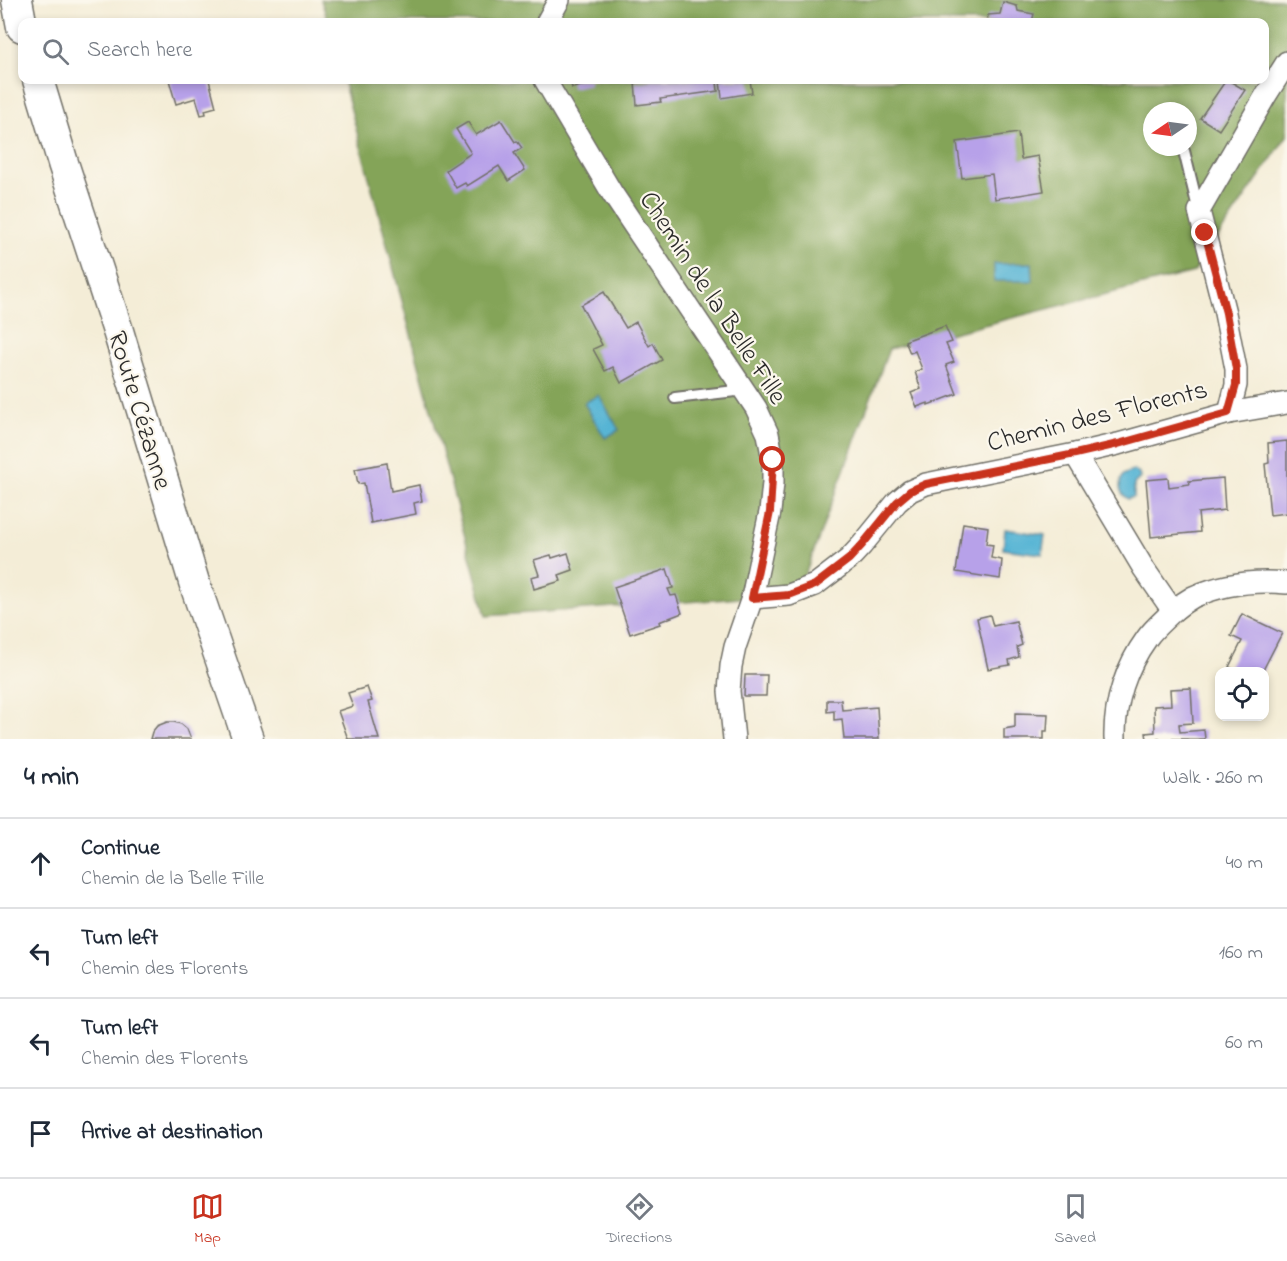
<!DOCTYPE html>
<html lang="en">
<head>
<meta charset="utf-8">
<style>
	:root { --surface:#fff; --page:#f6f6f7; --text:#1f2937; --muted:#747a83; --line:#e0e1e3; --accent:#c8321e }
	body { margin:0; font-family:"Indie Flower",sans-serif; background:var(--page); color:var(--text) }
	.controls { position:absolute; right:18px; bottom:18px; display:grid; overflow:hidden; border-radius:12px; box-shadow:0 3px 9px #0003 }
	.controls button { width:54px; height:54px; display:grid; place-items:center; padding:0; border:0; border-bottom:2px solid var(--line); background:var(--surface); color:var(--text); font:30px sans-serif }
	.compass { position:absolute; left:1143px; top:102px; width:54px; height:54px; border-radius:50%; background:var(--surface); box-shadow:0 3px 9px #0003; rotate:257deg }
	.stop { position:absolute; width:18px; height:18px; margin:-14px; border:4px solid #c8321e; border-radius:50%; background:#fff }
	.stop.end { background:#c8321e; border-color:#fff; box-shadow:0 2px 6px #0008 }
	.list { margin:0; padding:0; list-style:none }
	h2 { display:flex; justify-content:space-between; align-items:center; height:78px; margin:0; padding:0 24px; font-size:26px }
	h2 small { font-size:20px; font-weight:400; color:var(--muted) }
	.list li { display:grid; grid-template-columns:39px 1fr auto; gap:18px; align-items:center; box-sizing:border-box; height:90px; padding:0 24px; border-top:2px solid var(--line) }
	.list b { display:block; font-size:22px; white-space:nowrap }
	.list p { margin:0; font-size:20px; white-space:nowrap; color:var(--muted) }
	.list em { font-size:20px; font-style:normal; color:var(--muted) }
	.icon { flex:none; width:33px; height:33px; fill:none; stroke:currentColor; stroke-width:2; stroke-linecap:round; stroke-linejoin:round }
	.map { position:relative; flex:none; width:1287px; height:739px; overflow:hidden }
	.search { position:absolute; background:var(--surface); box-shadow:0 3px 9px #0003; left:18px; right:18px; top:18px; height:66px; display:flex; align-items:center; gap:15px; box-sizing:border-box; padding:0 21px; border-radius:12px; color:var(--muted); font-size:22px }
	.sheet { height:438px; background:var(--surface) }
	nav { display:flex; justify-content:space-around; align-items:center; box-sizing:border-box; height:84px; border-top:2px solid var(--line); background:var(--surface); font-size:16px; color:var(--muted) }
	nav a { display:grid; justify-items:center; gap:3px }
	nav .on { color:var(--accent) }
	.map>svg:first-child { display:block }
	.forest { fill:#84a459; stroke:#586842; stroke-width:1.5; fill-rule:evenodd }
	.water { fill:#55b4d4; stroke:#407080; stroke-width:1.5 }
	.building { fill:#b7a1e9 }
	.lines { fill:none; stroke-linecap:round; stroke-linejoin:round }
	.lane-casing { stroke:#716f67; stroke-width:14 }
	.street-casing { stroke:#716f67; stroke-width:24 }
	.secondary-casing { stroke:#716f67; stroke-width:33 }
	.lane { stroke:#fff; stroke-width:10 }
	.street { stroke:#fff; stroke-width:21 }
	.secondary { stroke:#fff; stroke-width:30 }
	.route { stroke:#c8321e; stroke-width:8 }
	.labels { text-anchor:middle; stroke-width:4.5; stroke-linejoin:round; paint-order:stroke }
	.street-label { font-size:27px; fill:#2b2b2b; stroke:#fbf7ec }
</style>
</head>
<body>
<div class="map">
<svg width="1287" height="739" viewBox="0 0 1287 739">
	<rect width="100%" height="100%" fill="#fbf7ec"/>
	<filter id="ink" filterUnits="userSpaceOnUse"><feTurbulence type="fractalNoise" baseFrequency=".0167" numOctaves="2"/><feDisplacementMap in="SourceGraphic" scale="12" xChannelSelector="R" yChannelSelector="G"/><feConvolveMatrix kernelMatrix="1 2 1 2 8 2 1 2 1" color-interpolation-filters="sRGB"/></filter>
	<filter id="wash" filterUnits="userSpaceOnUse"><feTurbulence type="fractalNoise" baseFrequency=".008" numOctaves="4" result="noise"/><feDisplacementMap in="SourceGraphic" scale="24" xChannelSelector="R" yChannelSelector="G"/><feGaussianBlur stdDeviation="1.35" result="paint"/><feColorMatrix in="noise" values="0 0 0 0 0 0 0 0 0 0 0 0 0 0 0 0 0 1.4 0 .05"/><feComposite in="paint" operator="in"/></filter>
	<g filter="url(#wash)">
		<rect width="100%" height="100%" fill="#f4edd7"/>
		<path class="forest" d="M321,0h966v136l-93,136 -305,77 -91,245 -312,22 -143,-536h921v-58h-936zM1152,111h36v36h-36z"/>
		<g class="water">
			<path d="M1032,263l1,18h-39v-17z"/>
			<path d="M599,395l20,35 -14,8 -21,-35z"/>
			<path d="M1134,470l5,4 1,4 -6,6v13l-6,2c-9,-6 -10,-14 -5,-24z"/>
			<path d="M1005,529l40,6 -3,19 -39,-5z"/>
		</g>
		<g id="blocks">
			<g class="building">
				<path d="M1003,2l14,4 1,5 16,3 -2,8h-45l1,-7 12,-1z"/>
				<path d="M169,80h40l7,27 -11,3 1,4 -5,1 -5,-17 -20,6z"/>
				<path d="M570,80h19l1,4 -18,4z"/>
				<path d="M657,80h93l2,13 -30,5 -2,-17 -3,1 1,9 -58,8 1,3 -24,3 -2,-22z"/>
				<path d="M1226,80h2l17,10 -26,40 -19,-12z"/>
				<path d="M501,120l14,22 2,-1 5,7 -8,5 11,17 -17,11 -9,-15 -32,20 -2,-3 -9,5 -10,-18 25,-17 -15,-24 12,-7 8,13z"/>
				<path d="M1018,133l3,26 17,-3 6,35 -49,8 -3,-25 -30,4 -5,-36z"/>
				<path d="M604,292l22,36 10,-6 13,24 4,-3 9,17 -41,23 -8,-16 -8,4 -12,-22 9,-4 -21,-40z"/>
				<path d="M945,326l7,16 -6,2 8,18 -8,3 11,29 -29,11v-2l-11,4 -6,-14 10,-4 -6,-17 7,-3 -7,-18 -5,2 -5,-12z"/>
				<path d="M1287,441v72l-17,2 -5,-51 4,-1 -1,-20z"/>
				<path d="M387,463l4,28 28,-6 3,16 -8,2 2,11 -45,9 -7,-40 -6,1 -3,-15z"/>
				<path d="M1168,478l1,9 21,-3 -1,-3 34,-3 2,32 -27,3 2,19 -49,5 -5,-57z"/>
				<path d="M963,523l25,4 -2,17 7,1 -2,13 11,2 -2,19 -44,-7z"/>
				<path d="M568,553l5,17 -14,5 2,6 -27,8 -3,-12 8,-2 -5,-15 17,-5 1,3z"/>
				<path d="M667,569l6,19 -5,1 3,7 5,-1 6,18 -23,9 1,2 -30,10 -16,-47z"/>
				<path d="M1242,614l40,19 -20,39h-23l-10,-5 13,-26 -11,-5z"/>
				<path d="M990,615l3,11 23,-5 6,24 -5,2 2,10 -10,3 1,5 -22,4 -11,-51z"/>
				<path d="M745,675h22l-1,21h-22z"/>
				<path d="M367,687l5,14 -4,1 11,37h-31l-10,-28 15,-5 -5,-13z"/>
				<path d="M1191,688l2,35 -14,1 1,8 24,-2 1,9h-58l-1,-6 9,-1 -1,-26 17,-1 -1,-16z"/>
				<path d="M827,700h14l1,10 35,-3 2,32h-35l-2,-20 -8,1v-9l-7,1z"/>
				<path d="M1015,713l33,1 -1,17h-3v8h-40v-10l11,-2z"/>
				<path d="M167,722h7l7,2 6,5 4,10h-41l2,-7 5,-6z"/>
			</g>
		</g>
	</g>
	<g filter="url(#ink)">
		<use href="#blocks" fill-opacity="0" stroke="#716f67" stroke-width="1.5"/>
		<g class="lines">
			<defs>
				<g id="lane">
					<path d="M1184,151l14,57"/>
					<path d="M675,398l69,-8"/>
				</g>
				<g id="street">
					<path d="M547,22l12,-22"/>
					<path d="M545,80l67,113 144,215 12,26 5,26v23l-3,29 -18,86 -17,49 -4,19 -2,25 5,48"/>
					<path d="M1229,413l58,-10"/>
					<path d="M1075,454l69,115 29,42c-9,9 -19,17 -26,27 -21,29 -33,65 -32,101"/>
					<path d="M752,598l37,-3 26,-10 34,-26 13,-14 35,-43 13,-11 16,-7 149,-30 43,-10 111,-31 7,-28v-16l-11,-56 -26,-102 67,-116 21,-33"/>
					<path d="M1173,611c6,-5 13,-10 20,-14 29,-13 62,-17 94,-14"/>
				</g>
				<g id="secondary">
					<path d="M17,0l5,27"/>
					<path d="M38,80l25,83 55,168 76,251 54,157"/>
				</g>
			</defs>
			<use href="#lane" class="lane-casing"/>
			<use href="#street" class="street-casing"/>
			<use href="#secondary" class="secondary-casing"/>
			<use href="#lane" class="lane"/>
			<use href="#street" class="street"/>
			<use href="#secondary" class="secondary"/>
		</g>
	</g>
	<g class="lines" filter="url(#ink)">
		<path class="route" d="M773,460l-3,52 -18,86 37,-3 26,-10 34,-26 13,-14 35,-43 13,-11 16,-7 149,-30 43,-10 110,-31 8,-28v-16l-10,-56 -21,-80"/>
	</g>
	<g class="labels">
		<g class="street-label">
			<text transform="translate(714 297) rotate(57)" y="9">Chemin de la Belle Fille</text>
			<text transform="translate(141 410) rotate(73)" y="9">Route Cézanne</text>
			<text transform="translate(1097 415) rotate(-14)" y="9">Chemin des Florents</text>
		</g>
	</g>
</svg>
<div class="controls">
<button><svg class="icon" aria-label="locate" viewBox="0 0 24 24"><circle cx="12" cy="12" r="6"/><path d="M12 2v4M12 18v4M2 12h4M18 12h4"/></svg></button>
</div>
<svg class="compass" viewBox="-18 -18 36 36"><path d="M0-13l5 13h-10z" fill="#e53935"/><path d="M0 13l5-13h-10z" fill="#747a83"/></svg>
<div class="stop" style="left:773px;top:460px"></div>
<div class="stop end" style="left:1205px;top:233px"></div>
<div class="search"><svg class="icon" aria-label="search" viewBox="0 0 24 24"><circle cx="10" cy="10" r="6"/><path d="M15 15l6 6"/></svg>Search here</div>
</div>
<section class="sheet">
<h2>4 min<small>Walk · 260 m</small></h2>
<ul class="list">
<li><svg class="icon" aria-label="ahead" viewBox="0 0 24 24"><path d="M12 20V5M6 11l6-6 6 6"/></svg><div><b>Continue</b><p>Chemin de la Belle Fille</p></div><em>40 m</em></li>
<li><svg class="icon" aria-label="left" viewBox="0 0 24 24"><path d="M17 20v-9H6M10 6l-5 5 5 5"/></svg><div><b>Turn left</b><p>Chemin des Florents</p></div><em>160 m</em></li>
<li><svg class="icon" aria-label="left" viewBox="0 0 24 24"><path d="M17 20v-9H6M10 6l-5 5 5 5"/></svg><div><b>Turn left</b><p>Chemin des Florents</p></div><em>60 m</em></li>
<li><svg class="icon" aria-label="arrive" viewBox="0 0 24 24"><path d="M6 21V4h12l-3 4 3 4H6"/></svg><div><b>Arrive at destination</b></div></li>
</ul>
</section>
<nav>
<a class="on"><svg class="icon" aria-label="map" viewBox="0 0 24 24"><path d="M3 6l6-2 6 2 6-2v14l-6 2-6-2-6 2zM9 4v14M15 6v14"/></svg>Map</a>
<a><svg class="icon" aria-label="directions" viewBox="0 0 24 24"><path d="M12 3l9 9-9 9-9-9zM9 14v-3h6M13 9l2 2-2 2"/></svg>Directions</a>
<a><svg class="icon" aria-label="saved" viewBox="0 0 24 24"><path d="M7 4h10v16l-5-4-5 4z"/></svg>Saved</a>
</nav>
</body>
</html>
